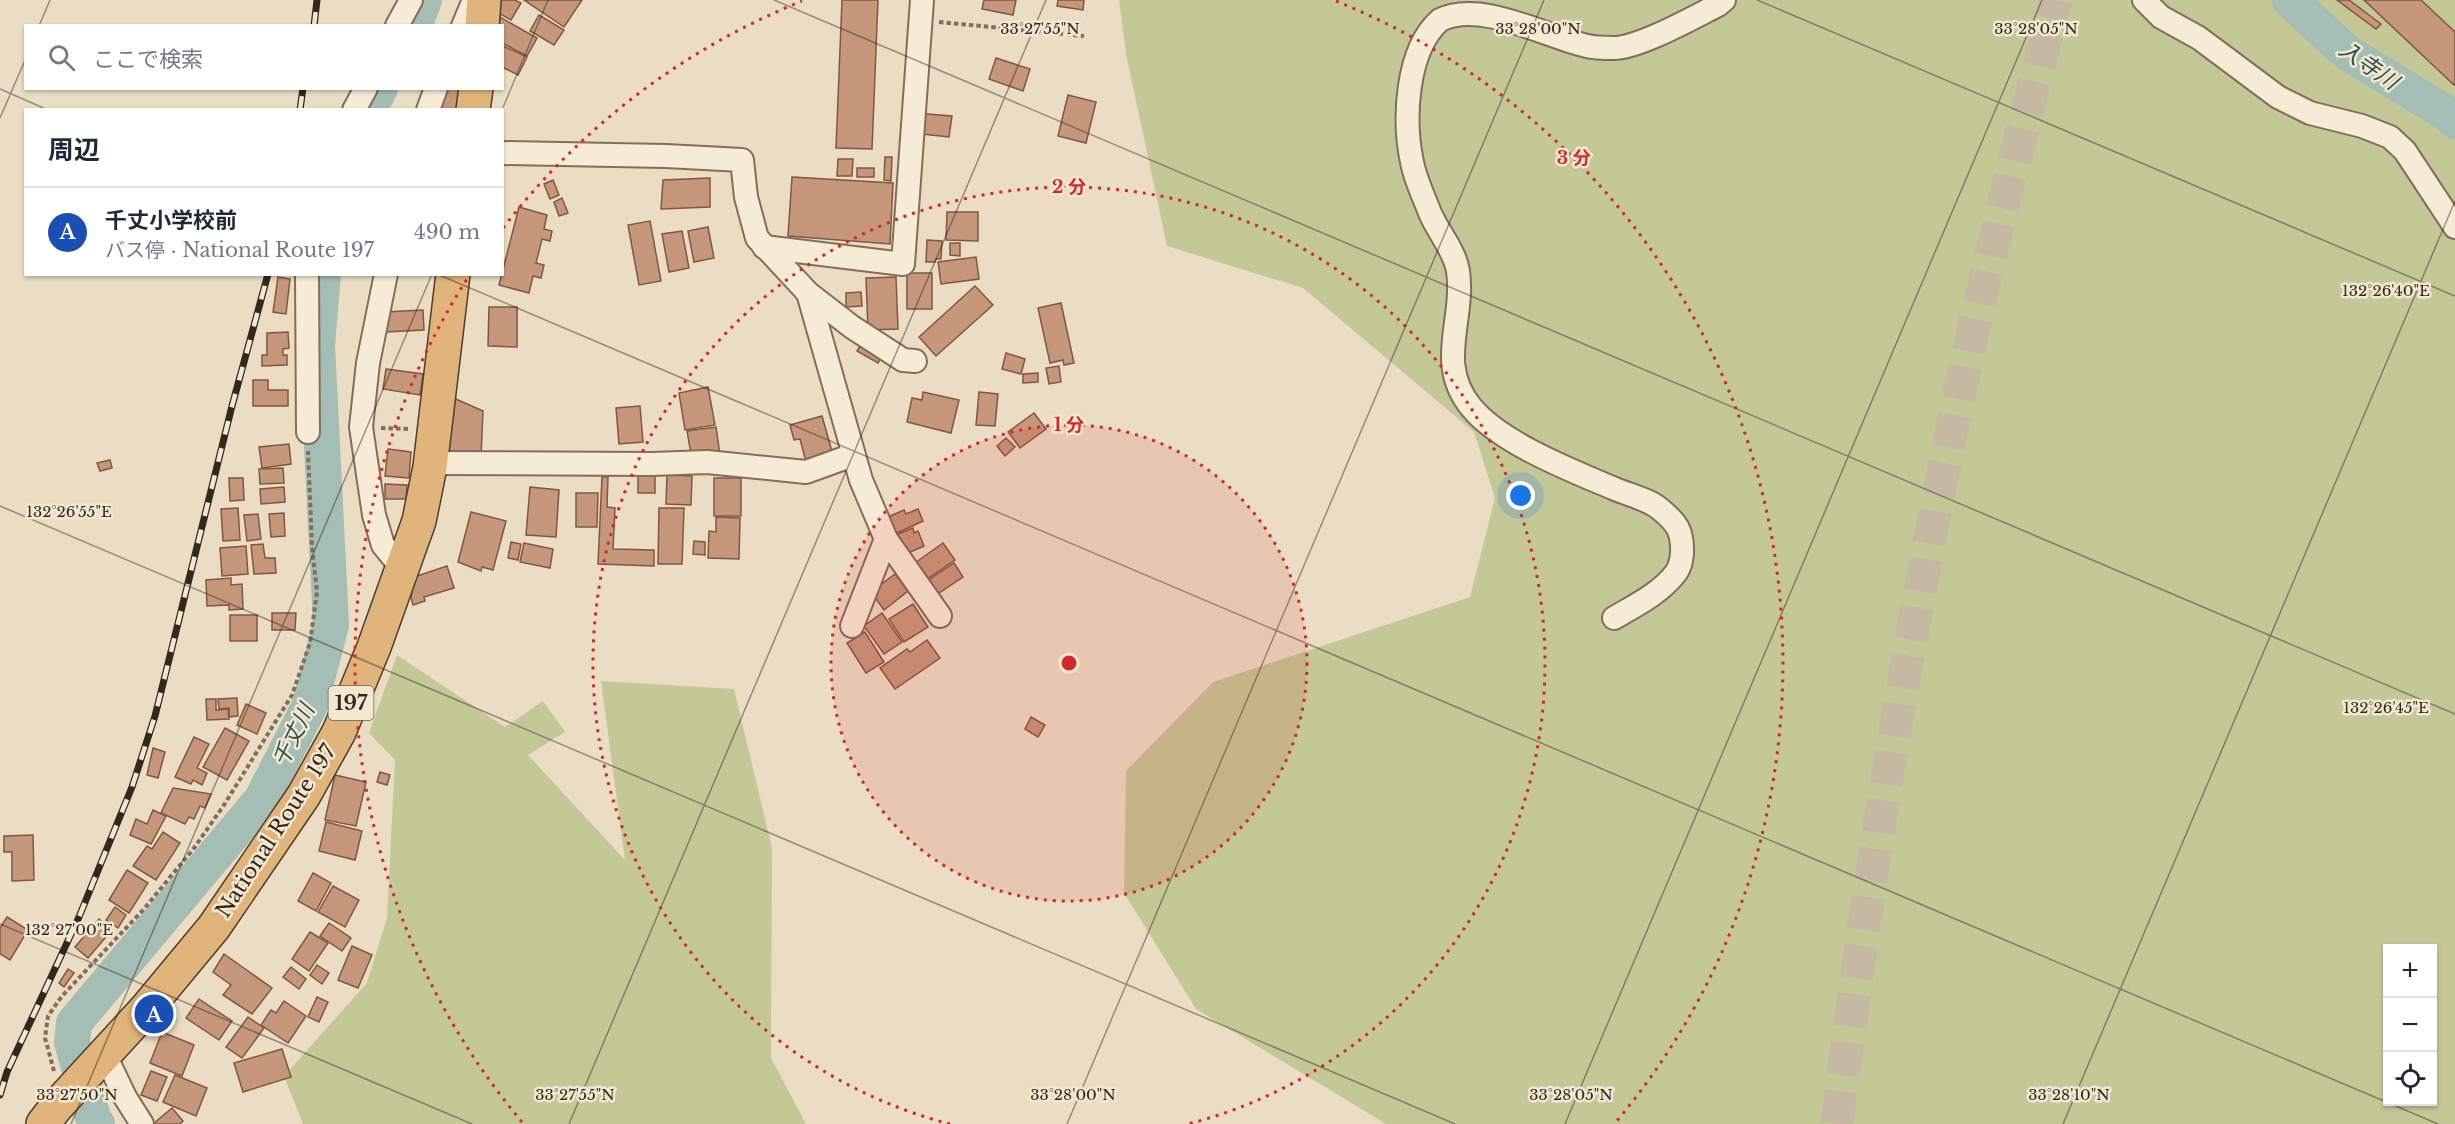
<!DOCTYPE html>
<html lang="ja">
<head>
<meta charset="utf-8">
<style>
	:root { --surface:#fff; --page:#f6f6f7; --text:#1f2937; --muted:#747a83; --line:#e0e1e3; --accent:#0b8043 }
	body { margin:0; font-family:"Libre Baskerville","Noto Sans JP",serif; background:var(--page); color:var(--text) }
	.controls { position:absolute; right:18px; bottom:18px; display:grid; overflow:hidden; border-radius:0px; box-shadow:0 2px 4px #0004 }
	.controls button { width:54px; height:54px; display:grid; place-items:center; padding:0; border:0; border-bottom:2px solid var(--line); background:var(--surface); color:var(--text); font:30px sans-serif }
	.you { position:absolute; left:1521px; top:496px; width:21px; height:21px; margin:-15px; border:4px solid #fff; border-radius:50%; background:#1a73e8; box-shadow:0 0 0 9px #1a73e833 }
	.badge { display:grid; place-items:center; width:39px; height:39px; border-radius:50%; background:var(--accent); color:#fff; font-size:20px; font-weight:700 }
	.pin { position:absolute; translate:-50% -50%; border:3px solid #fff; box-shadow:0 2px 6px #0006 }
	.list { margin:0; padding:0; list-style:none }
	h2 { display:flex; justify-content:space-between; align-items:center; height:78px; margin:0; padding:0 24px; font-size:26px }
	h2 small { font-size:20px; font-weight:400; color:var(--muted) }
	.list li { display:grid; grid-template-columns:39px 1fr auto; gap:18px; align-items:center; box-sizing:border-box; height:90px; padding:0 24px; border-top:2px solid var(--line) }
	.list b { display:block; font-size:22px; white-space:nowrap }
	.list p { margin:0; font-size:20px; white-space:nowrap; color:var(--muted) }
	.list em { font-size:20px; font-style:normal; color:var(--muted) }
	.icon { flex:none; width:33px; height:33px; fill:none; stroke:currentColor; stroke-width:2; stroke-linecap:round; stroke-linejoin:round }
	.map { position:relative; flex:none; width:2455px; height:1124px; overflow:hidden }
	.search { position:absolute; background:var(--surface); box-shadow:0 2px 4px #0004; left:24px; top:24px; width:480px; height:66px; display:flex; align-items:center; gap:15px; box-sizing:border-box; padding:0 21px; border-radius:0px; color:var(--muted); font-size:22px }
	.panel { position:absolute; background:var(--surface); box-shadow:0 2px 4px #0004; left:24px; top:108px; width:480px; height:168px; border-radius:0px }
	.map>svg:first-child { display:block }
	.green { fill:#c4c897; fill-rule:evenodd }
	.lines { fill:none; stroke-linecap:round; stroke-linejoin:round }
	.river { stroke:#a4beb5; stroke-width:36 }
	.building { fill:#c6977b; stroke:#805842; stroke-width:1.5 }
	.motorway-tunnel { stroke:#c6b9a2; stroke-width:33; stroke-dasharray:33 16; stroke-linecap:butt }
	.minor-casing { stroke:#836e5b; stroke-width:26 }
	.trunk-casing { stroke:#513d2f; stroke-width:36 }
	.path { stroke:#836e5b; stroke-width:4; stroke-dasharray:4.5 3; stroke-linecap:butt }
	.minor { stroke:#f6ebd5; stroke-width:22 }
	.trunk { stroke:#e0b47a; stroke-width:33 }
	.rail-casing { stroke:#34281e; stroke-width:7 }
	.rail { stroke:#f2e7d1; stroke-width:4.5; stroke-dasharray:14; stroke-linecap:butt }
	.ticks { fill:none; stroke:#34281e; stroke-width:1.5; stroke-opacity:0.45 }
	.ring { fill:none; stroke:#d62828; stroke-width:3; stroke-dasharray:3 6 }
	.labels { text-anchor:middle; stroke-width:5; stroke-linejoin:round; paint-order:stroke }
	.shield { fill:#f2e7d1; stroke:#6d6154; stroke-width:1.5 }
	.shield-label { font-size:20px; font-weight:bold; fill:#34281e }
	.street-label { font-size:21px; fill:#34281e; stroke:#f2e7d1 }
	.water-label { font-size:22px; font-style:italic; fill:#2e534f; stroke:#f2e7d1 }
	.ticks-label { font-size:15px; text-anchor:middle; fill:#34281e; stroke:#f2e7d1; stroke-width:5; stroke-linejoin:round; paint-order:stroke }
	.centre { fill:#d62828; stroke:#f2e7d1; stroke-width:3 }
	.ring-label { font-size:18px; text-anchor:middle; font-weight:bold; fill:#d62828; stroke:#f2e7d1; stroke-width:5; stroke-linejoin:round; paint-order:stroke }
</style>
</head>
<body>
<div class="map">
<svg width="2455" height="1124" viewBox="0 0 2455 1124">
	<rect width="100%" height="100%" fill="#eaddc3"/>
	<g class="green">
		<path d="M1119,0h1336v1124h-1069l-190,-115 -72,-116 2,-122 87,-89 257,-85 25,-99 -21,-66 -171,-144 -136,-42 -41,-192zM2388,948h44v154h-44z"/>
		<path d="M397,655l108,72 38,-26 22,31 -37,23 97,105 -24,-179 133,8 38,159 -1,210 35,66h-503l-19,-48 83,-93 20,-65 8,-158 -26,-27z"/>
	</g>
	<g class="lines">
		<g class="river">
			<path d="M2290,0l56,52 102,62 7,7"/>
			<path d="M414,26l10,-26"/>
			<path d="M369,110l11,-22"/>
			<path d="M97,1124l-3,-3 -22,-79 2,-19 188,-224 48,-94 21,-80 -14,-280 6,-71"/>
		</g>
	</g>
	<g class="building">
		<path d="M499,0h16l6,3 -10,17 -18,-10z"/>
		<path d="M524,0h58l-18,27z"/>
		<path d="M842,0h36l-6,149 -36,-1z"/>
		<path d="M984,0h32l-3,15 -31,-6z"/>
		<path d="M1058,0h26l-1,10 -26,-4z"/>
		<path d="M2337,0h12l32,24 -5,5z"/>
		<path d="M2364,0h57l34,32v51l-1,2z"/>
		<path d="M491,12l46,26 -10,18 -25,-13v-17h-13z"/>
		<path d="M539,15l25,15 -10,15 -24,-14z"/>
		<path d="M503,46l24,11 -9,18 -16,-8z"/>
		<path d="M996,58l34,11 -7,22 -34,-12z"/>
		<path d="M442,88h18l-2,22h-25z"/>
		<path d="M1068,95l28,7 -10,41 -28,-7z"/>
		<path d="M915,113l37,3 -3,21 -36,-4z"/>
		<path d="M885,157h7l-1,24 -7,-1z"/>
		<path d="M838,159h15l-1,17h-15z"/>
		<rect x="857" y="168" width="17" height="9"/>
		<path d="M792,177l101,6 -3,61 -102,-8z"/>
		<path d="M710,178v29l-49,2 2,-29z"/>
		<path d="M553,180l6,15 -9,4 -6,-15z"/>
		<path d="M562,198l6,15 -9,3 -5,-14z"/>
		<path d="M519,207l28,8 -3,14 8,2 -2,10 -8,-2 -6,24 8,2 -3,13 -8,-2 -4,17 -30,-8z"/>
		<path d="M947,212h31v29l-32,-1z"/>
		<path d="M650,221l11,60 -22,4 -11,-60z"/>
		<path d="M708,227l6,31 -20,4 -6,-31z"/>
		<path d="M682,231l7,37 -20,4 -7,-38z"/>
		<path d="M927,240l15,1 -1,18h-5l-1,3h-9z"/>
		<path d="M950,243h10v13l-10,-1z"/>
		<path d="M976,257l3,22 -38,5 -3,-22z"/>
		<rect x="907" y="273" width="25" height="36"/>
		<path d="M278,277l12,2 -4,35 -13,-2z"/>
		<path d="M896,277l2,52 -30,1 -2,-52z"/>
		<path d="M975,286l18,19 -57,51 -17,-19z"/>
		<path d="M861,292l1,14 -16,1v-14z"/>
		<path d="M1061,303l13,60 -10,2 -1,-5 -13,3 -12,-55z"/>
		<path d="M489,307h28v40l-29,-1z"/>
		<path d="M423,310l1,20 -38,2 -1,-20z"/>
		<path d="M288,332l1,16 -6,1v6h4v10l-25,1v-11h5v-22z"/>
		<path d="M863,341l21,12 -6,10 -21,-12z"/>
		<path d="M1006,353l19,6 -4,15 -19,-5z"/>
		<path d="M1059,366l2,16 -12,2 -3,-16z"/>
		<path d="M386,369l37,5 -3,21 -37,-6z"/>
		<path d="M1038,373v9l-15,1v-9z"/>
		<path d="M253,380h15v10h20v16h-35z"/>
		<path d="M708,387l7,38 -30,5 -6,-37z"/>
		<path d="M923,392l36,8 -8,33 -44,-11 5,-24 10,2z"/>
		<path d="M979,392l19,2 -3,32 -19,-1z"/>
		<path d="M449,396l34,15 -2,46 -34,-1z"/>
		<path d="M640,406l3,36 -24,2 -3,-36z"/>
		<path d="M1034,413l12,16 -26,19 -12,-16z"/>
		<path d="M822,416l11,39 -27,7 -6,-23 -6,1 -4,-15z"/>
		<path d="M716,427l4,28 -28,5 -5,-29z"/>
		<path d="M1006,438l9,9 -10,9 -8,-10z"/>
		<path d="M289,444l2,20 -29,4 -3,-21z"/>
		<path d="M388,449l23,3 -2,26 -24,-2z"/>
		<path d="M110,460l2,8 -12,3 -3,-8z"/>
		<path d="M283,468l1,15 -24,1 -1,-15z"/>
		<path d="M667,475l25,1 -1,29 -25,-1z"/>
		<rect x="638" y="476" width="17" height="17"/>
		<path d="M602,477h6l-1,30 8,1 -2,41 41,1v16l-56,-2z"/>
		<path d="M229,478h14l1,22 -14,1z"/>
		<rect x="714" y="478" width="27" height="38"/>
		<path d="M385,484l22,1 -1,14h-21z"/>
		<path d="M284,487l1,15 -24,2 -1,-15z"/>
		<path d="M530,487l29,3 -3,47 -30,-2z"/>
		<path d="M576,493h22l-1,34h-21z"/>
		<path d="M238,508l2,32 -17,1 -2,-32z"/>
		<path d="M659,508h25l-2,56h-24z"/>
		<path d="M918,509l5,12 -30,14 -7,-17 18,-8 2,4z"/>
		<path d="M471,512l35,9 -13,49 -11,-3 -1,4 -23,-9z"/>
		<path d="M284,513l1,23 -14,1 -2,-23z"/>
		<path d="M258,514l3,25 -14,2 -3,-26z"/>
		<path d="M716,517l24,1 -1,41 -31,-1 1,-27 7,1z"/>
		<path d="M913,528l1,5 4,-2 6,15 -23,10 -8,-20z"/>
		<path d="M694,541l11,1v13l-12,-1z"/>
		<path d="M511,542l10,2 -3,16 -10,-2z"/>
		<path d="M524,543l29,6 -3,19 -30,-6z"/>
		<path d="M943,543l12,17 -35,24 -5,-21z"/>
		<path d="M263,544l2,14h10l1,15 -22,1 -3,-29z"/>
		<path d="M246,546l2,28 -26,2 -2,-28z"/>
		<path d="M954,563l9,14 -30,20 -9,-14z"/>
		<path d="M447,566l7,22 -30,9 1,4 -12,4 -2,-7 3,-21z"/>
		<path d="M895,574l13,17 -24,19 -13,-18z"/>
		<path d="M231,578v7l11,-1 1,25 -14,1v-5l-22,1 -1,-26z"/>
		<path d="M913,604l15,23 -24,15 -15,-23z"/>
		<path d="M272,613h24l-1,17h-23z"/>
		<path d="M882,613l20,29 -18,12 -20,-28z"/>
		<rect x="230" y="615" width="27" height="26"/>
		<path d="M865,632l19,30 -18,11 -19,-30z"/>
		<path d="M927,640l13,18 -45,31 -15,-21 27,-19 3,3z"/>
		<path d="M237,698l1,18 -9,1v-9l-10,1 -1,-10z"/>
		<path d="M206,699h10v11l12,-1 1,10 -22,1z"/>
		<path d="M246,704l20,9 -9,21 -20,-9z"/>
		<path d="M1031,717l14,8 -7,12 -13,-8z"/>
		<path d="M225,728l24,13 -22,39 -24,-13z"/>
		<path d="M194,737l15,7 -12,24 10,5 -5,12 -9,-5 -2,4 -16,-7z"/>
		<path d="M153,748l12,4 -7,26 -11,-3z"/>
		<path d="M380,772l10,3 -3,10 -10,-3z"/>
		<path d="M335,775l31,7 -10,44 -31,-6z"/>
		<path d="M173,788l38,6 -6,14 -5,-2 -6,13 -5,-2 -4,7 -24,-11z"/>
		<path d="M153,810l13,6 -15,28 -21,-9 6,-16 11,5z"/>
		<path d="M326,822l36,9 -7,29 -36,-9z"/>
		<path d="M163,832l17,11 -24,37 -23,-14 14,-20 5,3z"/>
		<path d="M33,835l1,45 -22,1v-29h-8v-16z"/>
		<path d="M127,870l21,13 -19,30 -20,-13z"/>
		<path d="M313,873l18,10 -15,28 -18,-10z"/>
		<path d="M333,886l26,14 -14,27 -27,-15z"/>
		<path d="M115,907l11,8 -8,13 -12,-8z"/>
		<path d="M7,917l21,13 -18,30 -10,-6v-26z"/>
		<path d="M99,919l13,11 -24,28 -13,-11z"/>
		<path d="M329,923l22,15 -9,13 -22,-15z"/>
		<path d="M310,932l18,11 -19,28 -17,-12z"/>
		<path d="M352,946l20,9 -14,33 -20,-8z"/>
		<path d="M224,954l48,34 -20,26 -29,-19 8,-10 -18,-13z"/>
		<path d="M317,965l12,8 -7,11 -12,-9z"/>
		<path d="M291,967l15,12 -7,10 -16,-12z"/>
		<path d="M68,969l6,4 -10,14 -5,-4z"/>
		<path d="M317,997l11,5 -9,20 -11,-5z"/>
		<path d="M199,999l33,22 -13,19 -33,-22z"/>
		<path d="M284,1001l22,15 -18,27 -27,-18 10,-15 5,3z"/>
		<path d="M248,1017l16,11 -22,30 -16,-11z"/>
		<path d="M162,1032l32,13 -12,31 -32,-13z"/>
		<path d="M282,1049l9,28 -48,15 -9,-29z"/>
		<path d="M151,1071l16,6 -10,24 -16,-6z"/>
		<path d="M175,1075l32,13 -11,28 -33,-14z"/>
		<path d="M172,1108l11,13 -3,3h-27z"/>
	</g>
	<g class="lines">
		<path class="motorway-tunnel" d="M1837,1124c31,-246 71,-490 123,-733 28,-131 62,-261 96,-391"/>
		<defs>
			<g id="minor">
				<path d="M2144,0l17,17 38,21 79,59 32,16 52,13 28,11 15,14 50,76"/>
				<path d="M397,26l14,-26"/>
				<path d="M463,26l11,-26"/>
				<path d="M354,110l12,-22"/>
				<path d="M428,110l8,-22"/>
				<path d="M502,153l164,3 76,4 4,37 11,41 51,55 44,34 51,33 12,1"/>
				<path d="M764,247l139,17 19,-264"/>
				<path d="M307,274l1,158"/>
				<path d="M386,274l-18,89 -7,64 13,88 9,30 18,22"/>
				<path d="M808,293l53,187 25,59 -34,87"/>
				<path d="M430,463l222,1 55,-2 99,10 47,-17"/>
				<path d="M886,539l54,77"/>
				<path d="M1614,618c22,-13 45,-24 61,-44 5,-6 6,-12 7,-20 1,-23 -5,-31 -22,-45 -12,-10 -31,-14 -45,-20 -42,-18 -115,-46 -144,-82 -36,-44 -6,-86 -13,-136 -3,-20 -20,-39 -28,-58 -6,-16 -15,-34 -18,-51 -9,-42 -6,-112 28,-142 41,-20 104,16 147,26 8,2 18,2 27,2 25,0 80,-31 104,-43l6,-5"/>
				<path d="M105,1055l20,42 17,27"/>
			</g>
			<g id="trunk">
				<path d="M482,26l2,-26"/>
				<path d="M473,110l3,-22"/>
				<path d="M43,1124l13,-17 90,-98 68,-82 90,-132 35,-63 35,-85 45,-126 11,-54 23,-193"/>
			</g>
		</defs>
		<use href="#minor" class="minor-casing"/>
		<use href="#trunk" class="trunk-casing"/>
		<g class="path">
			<path d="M939,22l145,14"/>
			<path d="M381,428l28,1"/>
			<path d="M54,1071l-9,-33 3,-22 14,-20 82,-87 50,-61 30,-43 68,-110 18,-52 7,-51 -5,-45 -4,-96"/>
		</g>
		<use href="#minor" class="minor"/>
		<use href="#trunk" class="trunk"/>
		<defs>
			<g id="rail">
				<path d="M314,26l3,-26"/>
				<path d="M300,110l3,-22"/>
				<path d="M0,1095l7,-23 72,-155 53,-130 23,-71 77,-310 36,-132"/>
			</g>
		</defs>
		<use href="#rail" class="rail-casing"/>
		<use href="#rail" class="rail"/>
	</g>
	<path class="ticks" d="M774,0l1681,714M1757,0l698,296M39,26l11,-26M0,89l48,21M502,110l46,-110M0,118l26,-60M437,274l2001,850M0,506l1455,618M0,924l472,200M71,1124l361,-850M569,1124l477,-1124M1067,1124l477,-1124M1565,1124l477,-1124M2063,1124l392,-923"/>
	<circle cx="1069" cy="663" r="238" fill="#d62828" fill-opacity=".12"/>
	<g class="ring">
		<circle cx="1069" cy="663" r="238"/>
		<path d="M950 1124A476 476 0 1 1 1188 1124"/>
		<path d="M522 1122A714 714 0 0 1 467 279M503 228A714 714 0 0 1 802 1M1336 1A714 714 0 0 1 1616 1122"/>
	</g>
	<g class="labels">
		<rect class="shield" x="328.5" y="686" width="45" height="34" rx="4.5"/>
		<g class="shield-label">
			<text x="351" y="710">197</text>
		</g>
		<g class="street-label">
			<text transform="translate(276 831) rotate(-57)" y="7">National Route 197</text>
		</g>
		<g class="water-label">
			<text transform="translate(2369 65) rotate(35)" y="8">入寺川</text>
			<text transform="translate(293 735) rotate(-64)" y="8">千丈川</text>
		</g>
	</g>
	<g class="ticks-label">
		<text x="1040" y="34">33°27'55"N</text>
		<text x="1538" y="34">33°28'00"N</text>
		<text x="2036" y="34">33°28'05"N</text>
		<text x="2386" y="296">132°26'40"E</text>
		<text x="69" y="517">132°26'55"E</text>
		<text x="2386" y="713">132°26'45"E</text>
		<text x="69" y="935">132°27'00"E</text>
		<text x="77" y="1100">33°27'50"N</text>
		<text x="575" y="1100">33°27'55"N</text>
		<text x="1073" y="1100">33°28'00"N</text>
		<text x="1571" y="1100">33°28'05"N</text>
		<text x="2069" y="1100">33°28'10"N</text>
	</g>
	<circle cx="1069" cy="663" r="9" class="centre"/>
	<g class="ring-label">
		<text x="1574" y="164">3 分</text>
		<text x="1069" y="193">2 分</text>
		<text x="1069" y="431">1 分</text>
	</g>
</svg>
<div class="controls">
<button>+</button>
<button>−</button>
<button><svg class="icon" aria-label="locate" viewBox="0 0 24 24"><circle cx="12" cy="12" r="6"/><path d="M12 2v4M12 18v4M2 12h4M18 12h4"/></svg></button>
</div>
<div class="you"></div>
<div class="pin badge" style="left:154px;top:1014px;background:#1a4fb4">A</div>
<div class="search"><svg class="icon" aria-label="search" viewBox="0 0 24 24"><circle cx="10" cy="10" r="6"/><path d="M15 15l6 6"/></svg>ここで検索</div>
<section class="panel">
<h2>周辺<small></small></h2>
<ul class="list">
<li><span class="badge" style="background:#1a4fb4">A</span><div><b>千丈小学校前</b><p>バス停 · National Route 197</p></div><em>490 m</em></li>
</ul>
</section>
</div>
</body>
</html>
